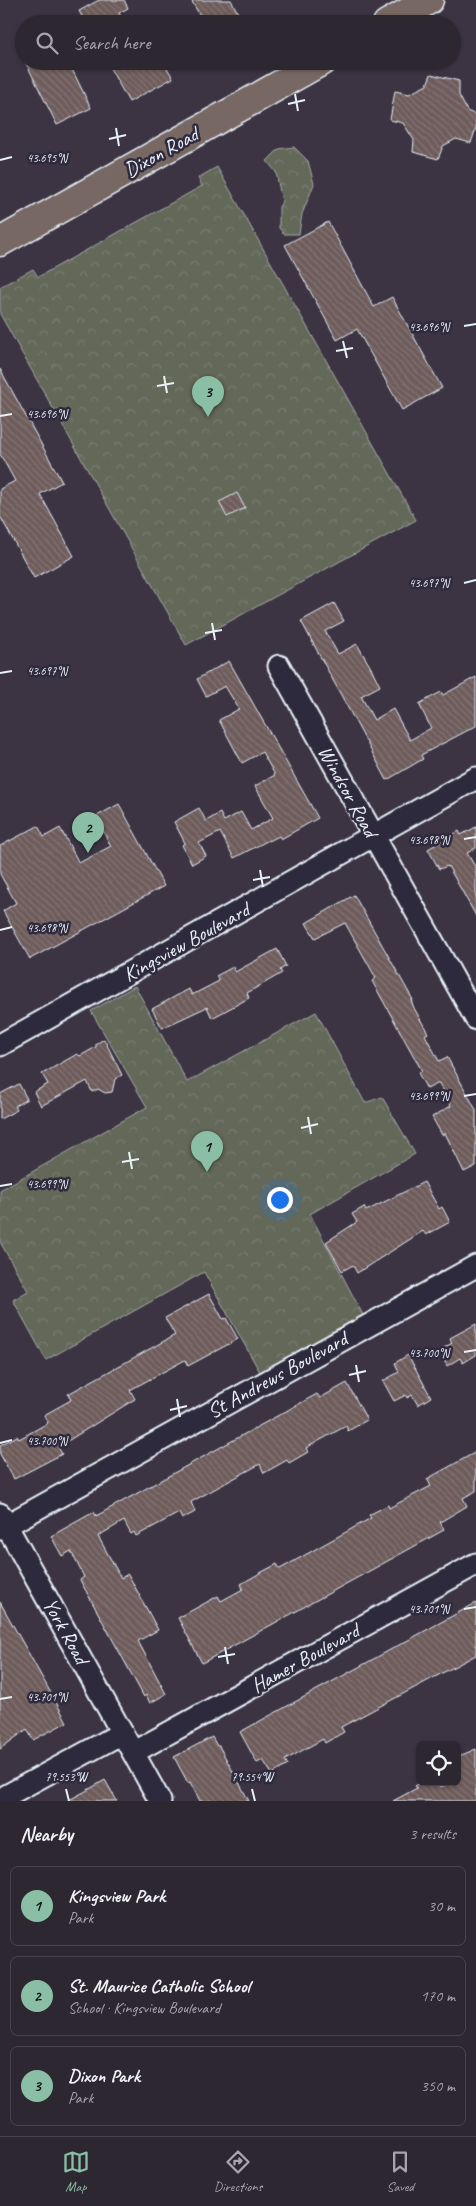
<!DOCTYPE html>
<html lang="en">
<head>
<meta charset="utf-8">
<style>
	:root { --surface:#2d2732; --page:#39333e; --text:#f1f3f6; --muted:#a7a5ac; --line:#48444d; --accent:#8abfa5 }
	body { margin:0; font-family:Caveat,sans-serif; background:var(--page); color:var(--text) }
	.controls { position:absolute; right:15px; bottom:15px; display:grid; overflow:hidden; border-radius:8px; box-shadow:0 1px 4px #0004 }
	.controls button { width:45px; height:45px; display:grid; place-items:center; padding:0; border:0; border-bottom:1px solid var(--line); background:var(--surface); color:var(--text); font:25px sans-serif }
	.you { position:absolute; left:279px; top:1199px; width:18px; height:18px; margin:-12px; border:4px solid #fff; border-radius:50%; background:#1a73e8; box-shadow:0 0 0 8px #1a73e833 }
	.badge { display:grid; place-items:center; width:32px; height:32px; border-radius:50%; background:var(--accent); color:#111; font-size:16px; font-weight:700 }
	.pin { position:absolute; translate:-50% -41px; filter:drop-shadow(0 1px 2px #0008) }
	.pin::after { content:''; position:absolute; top:26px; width:18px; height:15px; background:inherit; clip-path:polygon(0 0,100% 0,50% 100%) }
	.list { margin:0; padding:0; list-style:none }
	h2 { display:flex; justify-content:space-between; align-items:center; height:65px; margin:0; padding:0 20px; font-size:21px }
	h2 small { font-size:16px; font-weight:400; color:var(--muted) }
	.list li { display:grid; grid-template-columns:32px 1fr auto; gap:15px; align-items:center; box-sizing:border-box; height:80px; margin:0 10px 10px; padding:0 10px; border:1px solid var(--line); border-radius:8px }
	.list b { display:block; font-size:19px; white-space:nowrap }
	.list p { margin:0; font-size:16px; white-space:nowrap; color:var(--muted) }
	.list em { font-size:16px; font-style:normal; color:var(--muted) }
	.icon { flex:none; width:28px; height:28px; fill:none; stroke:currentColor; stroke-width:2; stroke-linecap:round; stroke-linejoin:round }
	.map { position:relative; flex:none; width:476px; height:1801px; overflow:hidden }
	.search { position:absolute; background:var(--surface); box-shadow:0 1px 4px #0004; left:15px; right:15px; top:15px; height:55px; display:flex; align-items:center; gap:12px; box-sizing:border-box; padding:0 18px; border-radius:28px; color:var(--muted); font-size:19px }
	.sheet { height:335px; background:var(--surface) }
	nav { display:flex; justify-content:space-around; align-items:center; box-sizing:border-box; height:70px; border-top:1px solid var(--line); background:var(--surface); font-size:14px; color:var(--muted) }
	nav a { display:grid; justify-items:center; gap:2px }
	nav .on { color:var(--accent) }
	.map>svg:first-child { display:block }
	.park { fill:url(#park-crowns); stroke:#a6aca8 }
	.building { fill:url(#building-back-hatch); stroke:#e8f1f8 }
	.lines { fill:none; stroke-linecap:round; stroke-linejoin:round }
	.minor-casing { stroke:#e8f1f8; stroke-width:25 }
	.major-casing { stroke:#e8f1f8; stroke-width:31 }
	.minor { stroke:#2f2a3d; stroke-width:21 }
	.major { stroke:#776864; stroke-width:28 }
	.ticks { fill:none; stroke:#e8f1f8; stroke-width:2 }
	.labels { text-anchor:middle; stroke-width:5; stroke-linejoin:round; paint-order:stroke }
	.street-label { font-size:21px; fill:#e8f1f8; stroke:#2f2a3d }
	.ticks-label { font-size:12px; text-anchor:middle; fill:#e8f1f8; stroke:#2f2a3d; stroke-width:5; stroke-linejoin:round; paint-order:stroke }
</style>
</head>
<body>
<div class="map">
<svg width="476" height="1801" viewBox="0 0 476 1801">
	<defs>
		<pattern id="park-crowns" width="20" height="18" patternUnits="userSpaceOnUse" patternTransform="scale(1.25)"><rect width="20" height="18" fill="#636759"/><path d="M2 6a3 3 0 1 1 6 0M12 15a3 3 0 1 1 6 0" fill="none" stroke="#797d72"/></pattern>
		<pattern id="building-back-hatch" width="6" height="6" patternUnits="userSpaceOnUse" patternTransform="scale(1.25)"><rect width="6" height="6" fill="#6e5c5b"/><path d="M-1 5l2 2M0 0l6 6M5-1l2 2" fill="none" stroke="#837473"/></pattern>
	</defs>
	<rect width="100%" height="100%" fill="#3c3443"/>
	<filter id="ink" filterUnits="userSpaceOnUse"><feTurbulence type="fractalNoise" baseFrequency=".02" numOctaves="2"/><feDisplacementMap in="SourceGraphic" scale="10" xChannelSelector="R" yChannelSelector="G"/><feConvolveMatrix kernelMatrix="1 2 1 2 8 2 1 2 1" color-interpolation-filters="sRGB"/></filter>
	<g filter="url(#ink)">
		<g class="park">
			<path d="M294,147l14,14 6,23 -12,30 -3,20h-15l-5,-6v-21l3,-5 -6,-30 -9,-11 12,-12z"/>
			<path d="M217,167l199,353 -230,125 -186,-331v-27l33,-18 5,8 164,-91 -4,-8z"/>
			<path d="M135,986l52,96 129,-70 49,91 17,-6 33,57 -105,60 53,101 -102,59 -57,-102 -158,88 -33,-60 15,-9 -28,-49v-52l147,-83 -56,-96z"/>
		</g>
		<g class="building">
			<path d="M99,0h25l4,8 -9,5 6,11h-39l-7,-13z"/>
			<path d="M191,0h40l13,24h-39z"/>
			<path d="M25,61h43l23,47 -34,17z"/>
			<path d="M106,61h40l2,5 9,-5h6l10,17 -44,24z"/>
			<path d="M431,74l28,7v14l8,16 9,4v13l-5,15 -15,-4 -13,7 -5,13 -25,-7 1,-12 -11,-17 -13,-3 5,-29 14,3 18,-9z"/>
			<path d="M328,222l46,85 18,-10 50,91 -40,22 -45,-81 -20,11 -52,-95z"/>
			<path d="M0,369l62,113 -22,12 34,62 -40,22 -34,-62v-27l15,-8 -15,-27z"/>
			<path d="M237,493l8,15 -18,9 -8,-15z"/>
			<path d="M334,603l10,18 -19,10 13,23 19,-10 14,24 9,18 -19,10 13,24 19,-11 17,31 21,-12 -12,-24 22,-12 2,3 33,-18v49l-55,29 2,4 -36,21 -86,-159z"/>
			<path d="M229,661l89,157 -37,21 -2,-3 -10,5v-1l-35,18 -14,-26 -21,11 7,13 -14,8 -10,-19 3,-2 -11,-21 25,-14 7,13 14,-8 4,8 17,-9 10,18 22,-12 -18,-32 20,-11 -13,-23 -20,11 -23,-43 20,-11 -14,-23 -19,10 -9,-17z"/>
			<path d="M119,804l45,82 -134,73 -27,-48 13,-8 -16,-29v-28l38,-20 6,11 16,-9 19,35 32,-17 -16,-29z"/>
			<path d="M476,827v21l-9,5 9,15v48l-28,-50 -9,3 -11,-20 31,-18 2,4z"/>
			<path d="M354,895l59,105h-2l3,8 14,25 -3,2 14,26 8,-4 29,53v56l-12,6 -19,-39 -3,2 -10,-18 19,-11 -12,-23 -12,6 -9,-16 4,-2 -50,-90 4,-3 -31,-55 -30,15 -9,-15z"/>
			<path d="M277,949l9,17 -6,4 2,3 -35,20 2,5 -37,20 -5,-11 -45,21 -10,-19 37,-20 3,6 27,-14 -3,-5 17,-9 2,5z"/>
			<path d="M104,1039l18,36 -7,4 -3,13 -7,1 -7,-4 -6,3 -5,-11 -46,25 -7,-14 14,-8 -6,-10 35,-20 3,2 16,-9v-3z"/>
			<path d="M19,1084l8,15 -12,7 2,4 -17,9v-25z"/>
			<path d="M424,1182l15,27 3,-2 8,15 -24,13 -3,-4 -66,42 -4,-8 -11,6 -16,-29 31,-20 -5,-8 12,-7 2,4z"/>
			<path d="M209,1294l14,25 3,-1 12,21 -50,27 -3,-6 -55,30 5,9 -77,48 4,7 -48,25 -14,-25v-9l17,-9 2,3 29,-16 -4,-8 27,-15 -3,-6 107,-59 -10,-17z"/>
			<path d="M476,1324v31l-13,8 -3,-5 -13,8 -8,-15 13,-8 -2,-5z"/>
			<path d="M408,1355l23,42 -13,8 -6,-10 -5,3 -1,-3 -12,6 -11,-20 16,-9 -4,-9z"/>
			<path d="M347,1383l20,37 -19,11 -2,-5 -40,22 2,4 -19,11 -2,-3 -23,13 -4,-9 -69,38 4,10 -13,7 -3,-6 -43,23 -2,-4 -3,2 -7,-13 -26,15 23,42 7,-4 30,56 -20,11 28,53 -16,9 -4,-8 -2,2 -64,-117 4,-3 -13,-26 -9,5 -11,-20 43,-24 2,4 221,-122 3,4z"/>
			<path d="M476,1452v39l-13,7 4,8 -27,16 4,8 -242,133 -24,-45 40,-22 3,5 22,-12 -2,-5 21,-12 15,-8 3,5 91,-51 -2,-3 19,-10 1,3 42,-22 -4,-7z"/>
			<path d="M0,1602l67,120 -34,18 -6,-11 -27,20z"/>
			<path d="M476,1603v52l-135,72 3,5 -19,11 -2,-4 -38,21 3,5 -16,9 -9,-14 -6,3 -17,-31z"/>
			<path d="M212,1737l5,9h2l30,55h-49l-10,-19 -2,1 -14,-26z"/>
			<path d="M476,1749v52h-83l24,-13 -2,-2 7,-4h16l3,5 10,-5h6v-25z"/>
			<path d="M105,1780l12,21h-50l19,-10z"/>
		</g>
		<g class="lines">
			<defs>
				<g id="minor">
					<path d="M279,666l197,353"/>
					<path d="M0,1045l476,-267"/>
					<path d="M0,1514l160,287"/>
					<path d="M0,1529l476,-263"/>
					<path d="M134,1752l342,-188"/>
					<path d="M2,1801l4,-5 116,-63"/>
				</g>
				<g id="major">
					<path d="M387,24l42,-24"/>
					<path d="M0,242l322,-181"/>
				</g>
			</defs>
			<use href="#minor" class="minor-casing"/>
			<use href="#major" class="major-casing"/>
			<use href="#minor" class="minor"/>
			<use href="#major" class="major"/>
		</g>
	</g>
	<path class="ticks" d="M295,94l3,17M288,104l17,-4M116,128l3,18M109,139l17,-4M0,160l12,-3M464,326l12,-2M343,341l4,17M336,351l17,-3M164,376l3,17M157,386l17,-3M0,416l12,-2M464,583l12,-3M212,623l3,17M205,633l17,-3M0,673l12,-2M464,839l12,-2M260,870l3,17M253,880l17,-3M0,930l12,-3M464,1096l12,-2M308,1117l3,17M301,1128l17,-4M129,1152l3,17M122,1162l17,-3M0,1186l12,-2M464,1352l12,-2M356,1365l3,17M349,1375l17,-4M177,1399l3,18M170,1410l17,-4M0,1443l12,-3M464,1609l12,-2M225,1647l3,17M218,1657l17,-3M0,1699l12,-2M66,1789l3,12M252,1789l3,12"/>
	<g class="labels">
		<g class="street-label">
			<text transform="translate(161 152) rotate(-29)" y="7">Dixon Road</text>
			<text transform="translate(348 791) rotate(61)" y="7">Windsor Road</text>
			<text transform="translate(186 942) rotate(-29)" y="7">Kingsview Boulevard</text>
			<text transform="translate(277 1375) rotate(-29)" y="7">St Andrews Boulevard</text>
			<text transform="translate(66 1631) rotate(61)" y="7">York Road</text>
			<text transform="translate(305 1658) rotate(-29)" y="7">Hamer Boulevard</text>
		</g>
	</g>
	<g class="ticks-label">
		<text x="47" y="162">43.695°N</text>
		<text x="429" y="331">43.696°N</text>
		<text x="47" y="418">43.696°N</text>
		<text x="429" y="587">43.697°N</text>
		<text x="47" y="675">43.697°N</text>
		<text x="429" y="844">43.698°N</text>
		<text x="47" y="932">43.698°N</text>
		<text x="429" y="1100">43.699°N</text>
		<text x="47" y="1188">43.699°N</text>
		<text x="429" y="1357">43.700°N</text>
		<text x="47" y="1445">43.700°N</text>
		<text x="429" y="1613">43.701°N</text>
		<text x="47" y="1701">43.701°N</text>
		<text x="66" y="1781">79.553°W</text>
		<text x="252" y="1781">79.554°W</text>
	</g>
</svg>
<div class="controls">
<button><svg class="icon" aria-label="locate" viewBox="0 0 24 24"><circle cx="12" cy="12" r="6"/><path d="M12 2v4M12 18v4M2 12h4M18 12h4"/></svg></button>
</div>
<div class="you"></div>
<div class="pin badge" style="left:207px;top:1172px">1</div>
<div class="pin badge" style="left:88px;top:853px">2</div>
<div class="pin badge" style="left:208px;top:417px">3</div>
<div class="search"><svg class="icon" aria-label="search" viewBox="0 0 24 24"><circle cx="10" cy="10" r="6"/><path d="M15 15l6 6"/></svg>Search here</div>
</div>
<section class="sheet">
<h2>Nearby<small>3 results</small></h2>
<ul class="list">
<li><span class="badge">1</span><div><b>Kingsview Park</b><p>Park</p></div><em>30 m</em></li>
<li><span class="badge">2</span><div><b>St. Maurice Catholic School</b><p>School · Kingsview Boulevard</p></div><em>170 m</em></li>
<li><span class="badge">3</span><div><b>Dixon Park</b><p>Park</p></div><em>350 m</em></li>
</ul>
</section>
<nav>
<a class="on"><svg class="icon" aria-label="map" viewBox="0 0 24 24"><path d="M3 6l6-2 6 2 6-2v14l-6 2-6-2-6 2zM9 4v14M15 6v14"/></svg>Map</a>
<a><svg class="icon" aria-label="directions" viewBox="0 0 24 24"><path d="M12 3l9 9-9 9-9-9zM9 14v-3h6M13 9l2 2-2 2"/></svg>Directions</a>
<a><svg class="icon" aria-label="saved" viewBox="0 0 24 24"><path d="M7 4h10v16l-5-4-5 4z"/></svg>Saved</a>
</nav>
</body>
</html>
